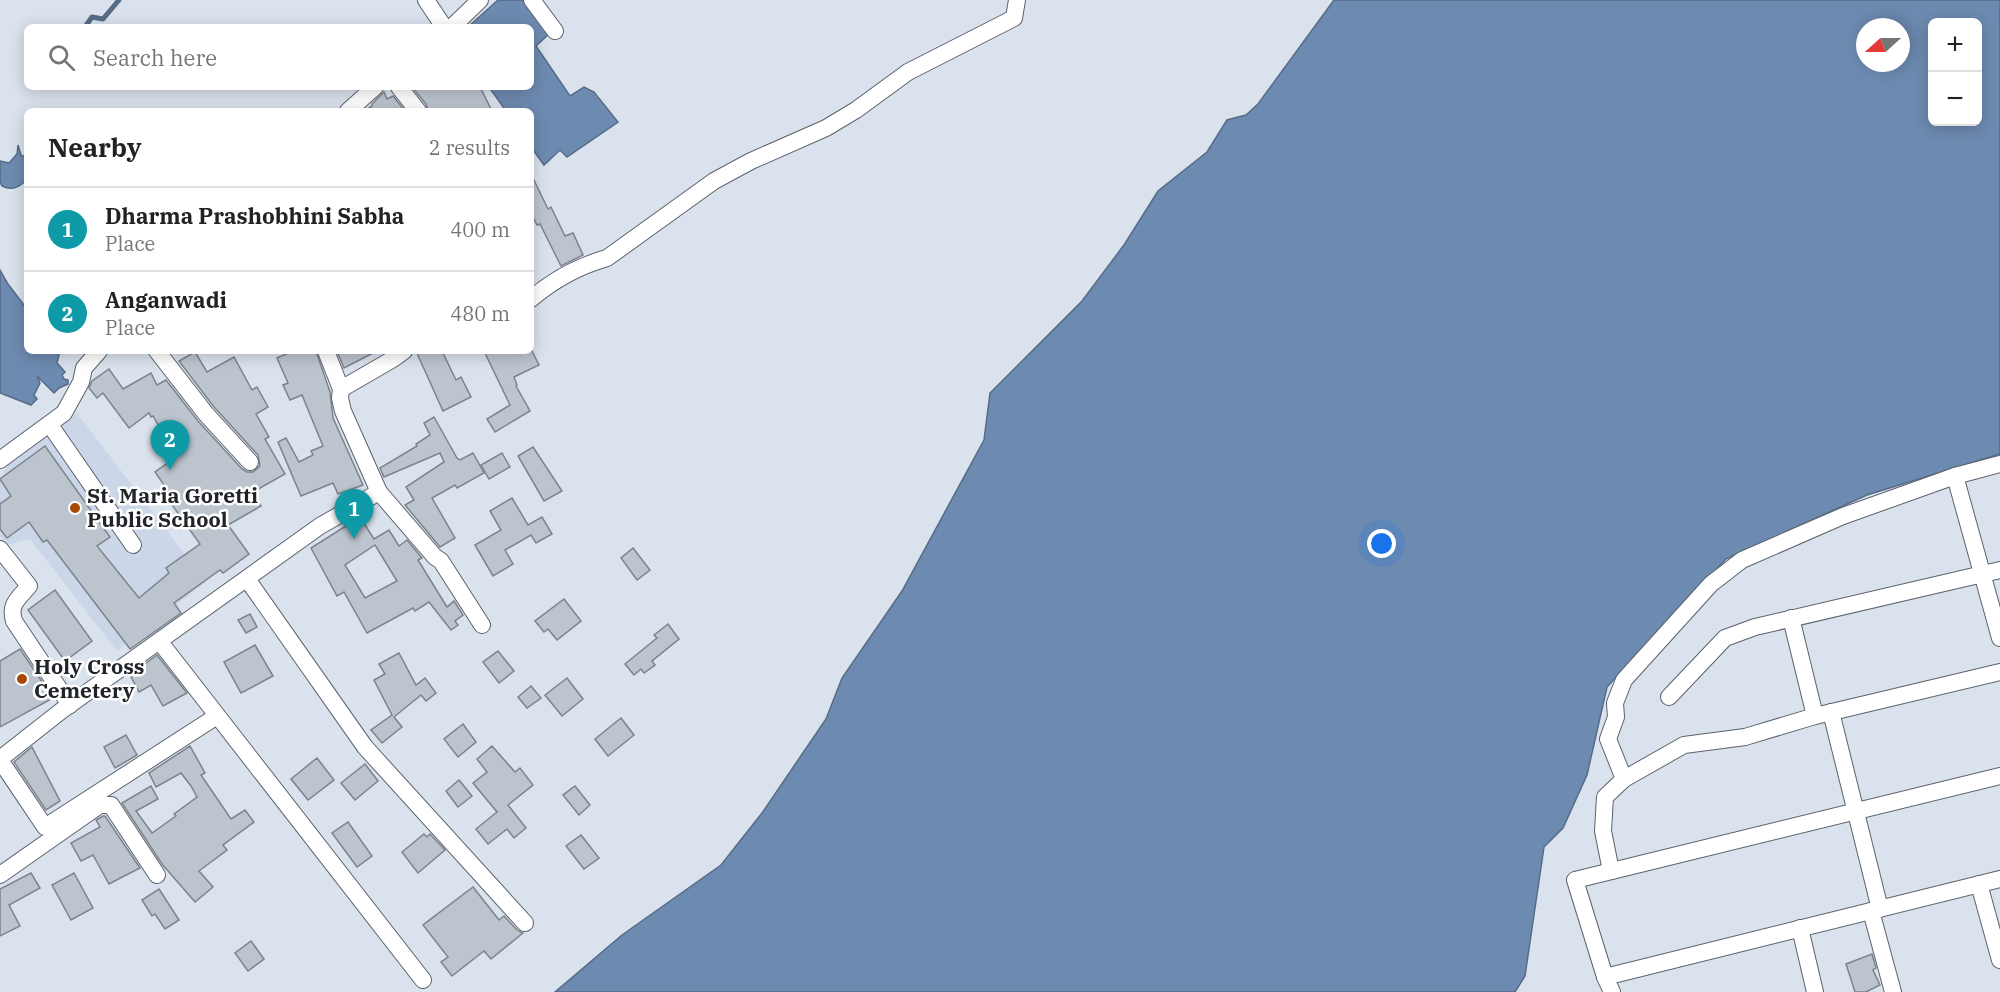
<!DOCTYPE html>
<html lang="en">
<head>
<meta charset="utf-8">
<style>
	:root { --surface:#fff; --page:#f6f6f6; --text:#222; --muted:#767676; --line:#e0e0e0; --accent:#1a73e8 }
	body { margin:0; font-family:"IBM Plex Serif",serif; background:var(--page); color:var(--text) }
	.controls { position:absolute; right:18px; top:18px; display:grid; overflow:hidden; border-radius:9px; box-shadow:0 3px 15px #0003 }
	.controls button { width:54px; height:54px; display:grid; place-items:center; padding:0; border:0; border-bottom:2px solid var(--line); background:var(--surface); color:var(--text); font:30px sans-serif }
	.compass { position:absolute; left:1856px; top:18px; width:54px; height:54px; border-radius:50%; background:var(--surface); box-shadow:0 3px 15px #0003; rotate:249deg }
	.you { position:absolute; left:1382px; top:544px; width:21px; height:21px; margin:-15px; border:4px solid #fff; border-radius:50%; background:#1a73e8; box-shadow:0 0 0 9px #1a73e833 }
	.badge { display:grid; place-items:center; width:39px; height:39px; border-radius:50%; background:var(--accent); color:#fff; font-size:20px; font-weight:700 }
	.pin { position:absolute; translate:-50% -50px; filter:drop-shadow(0 2px 3px #0008) }
	.pin::after { content:''; position:absolute; top:32px; width:21px; height:18px; background:inherit; clip-path:polygon(0 0,100% 0,50% 100%) }
	.list { margin:0; padding:0; list-style:none }
	h2 { display:flex; justify-content:space-between; align-items:center; height:78px; margin:0; padding:0 24px; font-size:26px }
	h2 small { font-size:20px; font-weight:400; color:var(--muted) }
	.list li { display:grid; grid-template-columns:39px 1fr auto; gap:18px; align-items:center; box-sizing:border-box; height:84px; padding:0 24px; border-top:2px solid var(--line) }
	.list b { display:block; font-size:22px; white-space:nowrap }
	.list p { margin:0; font-size:20px; white-space:nowrap; color:var(--muted) }
	.list em { font-size:20px; font-style:normal; color:var(--muted) }
	.icon { flex:none; width:33px; height:33px; fill:none; stroke:currentColor; stroke-width:2; stroke-linecap:round; stroke-linejoin:round }
	.map { position:relative; flex:none; width:2000px; height:992px; overflow:hidden }
	.search { position:absolute; background:var(--surface); box-shadow:0 3px 15px #0003; left:24px; top:24px; width:510px; height:66px; display:flex; align-items:center; gap:15px; box-sizing:border-box; padding:0 21px; border-radius:9px; color:var(--muted); font-size:22px }
	.panel { position:absolute; background:var(--surface); box-shadow:0 3px 15px #0003; left:24px; top:108px; width:510px; height:246px; border-radius:9px }
	.map>svg:first-child { display:block }
	.built { fill:#cbd7e8 }
	.water { fill:#6d8ab0; stroke:#566b87; stroke-width:1.5; fill-rule:evenodd }
	.lines { fill:none; stroke-linecap:round; stroke-linejoin:round }
	.stream { stroke:#566b87; stroke-width:5 }
	.building { fill:#bcc4ce; stroke:#7c838d; stroke-width:1.5; fill-rule:evenodd }
	.minor-casing { stroke:#5b626c; stroke-width:18 }
	.minor { stroke:#fff; stroke-width:16 }
	.poi-dot { fill:#a94705; stroke:#fff; stroke-width:2 }
	.labels { text-anchor:middle; stroke-width:5; stroke-linejoin:round; paint-order:stroke }
	.poi-label { font-size:21px; font-weight:bold; fill:#202327; stroke:#fff; text-anchor:start }
</style>
</head>
<body>
<div class="map">
<svg width="2000" height="992" viewBox="0 0 2000 992">
	<rect width="100%" height="100%" fill="#dae2ed"/>
	<path class="built" d="M77,413l129,169 -89,69 -87,-112 -23,6 -7,-9v-56l9,-18z"/>
	<g class="water">
		<path d="M498,0h25l26,34 -13,12 34,50 14,-9 10,5 24,30 -51,35 -7,-7 -16,15 -13,-18v-36h-25l-17,-24h42v-60h-63z"/>
		<path d="M1334,0h666v454l-133,41 -141,64 -119,128 -20,88 -24,53 -19,19 -19,129 -10,16h-960l67,-57 99,-70 41,-52 64,-94 16,-41 60,-87 82,-151 6,-47 92,-92 42,-56 34,-54 49,-39 20,-32 19,-5 12,-11zM1932,22h46v100h-46zM1865,27h36v36h-36z"/>
		<path d="M18,145l3,10 6,3v21c-7,8 -14,12 -25,7l-2,-4v-21l9,2 8,-9z"/>
		<path d="M0,270l8,14 19,25v42h33l-3,12 8,9 -3,3 2,4 4,1v4l-9,4 -5,5 -17,-17 3,7 -6,12 3,4 -6,6 -31,-12z"/>
	</g>
	<g class="lines">
		<path class="stream" d="M85,27l7,-10 11,2 16,-19"/>
	</g>
	<g class="building">
		<path d="M412,87h68l12,24h-64l-2,-7z"/>
		<path d="M384,92l3,7 6,-3 12,15h-41l8,-5v-2z"/>
		<path d="M531,174l17,35 3,-2 14,29 8,-3 10,22 -22,11 -21,-42 -3,1 -6,-12z"/>
		<path d="M293,351h23l14,41 3,26 30,67 -25,9 -5,-11 -32,13 -23,-54 8,-4 13,24 14,-7 -2,-4 12,-5 -21,-51 -12,5 -7,-15 5,-2 -11,-25z"/>
		<path d="M337,351h40l-33,17z"/>
		<path d="M416,351h26l14,29 5,-3 10,20 -28,14z"/>
		<path d="M484,351h48l7,14 -25,12 3,8 -1,1 14,25 -35,21 -8,-13 23,-14z"/>
		<path d="M195,352l12,20 27,-15 18,33 5,-3 11,20 -12,7 13,23 -4,2 20,35 -32,18 8,14 -33,19 21,29 -26,19 -3,-3 -46,33 7,10 -51,36 -83,-109 -4,2 -14,-20 -22,16 -7,-9v-25l11,-8 -11,-17 45,-33 65,91 -13,9 42,52 30,-25 -3,-5 34,-24 -35,-49 4,-3 -14,-20 21,-15 -23,-41 -2,1 -2,-4 -20,15 -26,-35 -6,5 -8,-10 3,-7 17,-12 14,20 28,-16 6,12 9,-5 32,41 44,48 5,3h6l7,-6 -2,-11 -44,-48 -35,-46z"/>
		<path d="M434,417l23,41 3,2 13,-7 11,20 -27,15 -2,-3 -23,13 23,40 -15,9 -35,-42 9,-5 -8,-13 38,-25 -4,-9 -56,24 -4,-9 37,-22 -1,-2 14,-9 -6,-12z"/>
		<path d="M533,447l29,44 -18,10 -26,-45z"/>
		<path d="M502,453l8,14 -21,12 -8,-14z"/>
		<path d="M512,498l16,27 14,-8 10,17 -16,9 -5,-8 -26,15 8,14 -20,12 -18,-31 26,-15 -11,-19z"/>
		<path d="M360,517l14,22 15,-9 10,16 8,-6 15,18 -4,2 29,47 7,-6 9,14 -8,6 3,4 -7,5 -22,-28 -14,9 -2,-3 -46,25 -23,-41 -7,4 -26,-48zM375,545l22,36 -32,17 -20,-33z"/>
		<path d="M633,548l17,22 -13,10 -16,-22z"/>
		<path d="M55,590l37,51 -27,20 -37,-51z"/>
		<path d="M564,599l17,22 -24,19 -9,-11 -4,3 -9,-11z"/>
		<path d="M250,614l7,13 -11,6 -8,-13z"/>
		<path d="M668,624l11,15 -27,22 3,4 -11,8 -3,-4 -7,6 -9,-11 32,-26 -3,-3z"/>
		<path d="M255,645l18,31 -32,17 -17,-31z"/>
		<path d="M20,649l33,49 -53,29v-66z"/>
		<path d="M498,651l16,20 -15,12 -16,-21z"/>
		<path d="M399,653l17,32 9,-7 11,15 -10,8 -5,-6 -27,22 8,10 -20,16 -11,-13 21,-15 -18,-35 11,-6 -6,-10z"/>
		<path d="M157,655l30,38 -24,13 -12,-21 -12,7 -9,-17z"/>
		<path d="M567,678l16,21 -21,17 -17,-21z"/>
		<path d="M531,686l10,12 -14,10 -9,-11z"/>
		<path d="M621,718l13,17 -26,21 -13,-17z"/>
		<path d="M463,724l13,18 -18,15 -14,-18z"/>
		<path d="M126,735l11,20 -22,13 -11,-21z"/>
		<path d="M190,746l15,27 -4,2 30,44 14,-9 9,12 -31,23 4,5 -28,21 14,16 -18,15 -33,-38 -40,-61 29,-17 7,13 -22,12 16,22 24,-17 -2,-2 23,-17 -6,-11 -10,-13 -25,14 -7,-14z"/>
		<path d="M492,746l23,26 5,-4 13,17 -25,20 18,23 -12,10 -7,-9 -19,15 -12,-15 21,-17 -24,-29 14,-11 -10,-13z"/>
		<path d="M32,747l28,54 -14,9 -32,-48z"/>
		<path d="M317,758l17,22 -26,20 -17,-21z"/>
		<path d="M365,764l13,17 -23,19 -14,-17z"/>
		<path d="M459,780l13,16 -14,11 -12,-16z"/>
		<path d="M575,786l15,19 -11,10 -16,-20z"/>
		<path d="M103,816h2l35,52 -31,16 -16,-29 -12,6 -10,-18 29,-16 -4,-7z"/>
		<path d="M348,822l24,34 -15,11 -25,-34z"/>
		<path d="M424,834l3,3 3,-3 15,16 -27,23 -16,-21z"/>
		<path d="M581,835l18,23 -15,11 -18,-23z"/>
		<path d="M31,873l9,15 -31,17 11,21 -20,10v-47z"/>
		<path d="M74,873l19,35 -22,12 -19,-35z"/>
		<path d="M473,887l26,33 5,-4 13,14 6,3 -32,26 -7,-8 -32,25 -11,-14 7,-5 -25,-32z"/>
		<path d="M159,889l20,31 -14,9 -10,-15 -3,2 -10,-16z"/>
		<path d="M251,941l13,18 -16,12 -13,-18z"/>
		<path d="M1872,954l4,14 -3,2 7,15 -14,7h-11l-9,-28z"/>
	</g>
	<g class="lines">
		<defs>
			<g id="minor">
				<path d="M426,0l18,27"/>
				<path d="M532,0l23,31"/>
				<path d="M452,27l28,-27"/>
				<path d="M399,87l19,24"/>
				<path d="M348,111l27,-24"/>
				<path d="M531,299c22,-19 48,-33 76,-41l107,-77 37,-20 75,-33 30,-18 52,-38 106,-54 3,-18"/>
				<path d="M157,351l49,63 44,48"/>
				<path d="M341,389l52,-30 11,-8"/>
				<path d="M50,425l83,120"/>
				<path d="M0,460l64,-47 17,-31 3,-14 15,-17"/>
				<path d="M1955,476l45,162"/>
				<path d="M379,492l56,65 6,4 41,64"/>
				<path d="M0,549l29,37c-11,13 -20,18 -15,35l56,84"/>
				<path d="M247,579l118,168 160,176"/>
				<path d="M1791,618l24,98"/>
				<path d="M160,642l263,338"/>
				<path d="M1669,697l56,-59 30,-11 245,-57"/>
				<path d="M1831,712l49,197"/>
				<path d="M0,759l61,-48 259,-185 59,-34 -36,-81 -3,-13 1,-9 -15,-38"/>
				<path d="M0,760l45,67 172,-111"/>
				<path d="M1624,779l-16,-40 8,-22 -1,-14 9,-23 87,-96 31,-24 101,-44 112,-40 45,-12"/>
				<path d="M1611,871l-8,-40 2,-34 19,-18 60,-34 61,-8 70,-21 185,-44"/>
				<path d="M0,875l100,-70h11l46,70"/>
				<path d="M1979,884l21,76"/>
				<path d="M1871,911l22,81"/>
				<path d="M1800,928l15,64"/>
				<path d="M1605,977l395,-98"/>
				<path d="M1612,992l-7,-15 -30,-97 425,-104"/>
			</g>
		</defs>
		<use href="#minor" class="minor-casing"/>
		<use href="#minor" class="minor"/>
	</g>
	<g class="poi-dot">
		<circle cx="75" cy="508" r="6"/>
		<circle cx="22" cy="679" r="6"/>
	</g>
	<g class="labels">
		<g class="poi-label">
			<text x="87" y="503">St. Maria Goretti<tspan x="87" dy="24">Public School</tspan></text>
			<text x="34" y="674">Holy Cross<tspan x="34" dy="24">Cemetery</tspan></text>
		</g>
	</g>
</svg>
<div class="controls">
<button>+</button>
<button>−</button>
</div>
<svg class="compass" viewBox="-18 -18 36 36"><path d="M0-13l5 13h-10z" fill="#e53935"/><path d="M0 13l5-13h-10z" fill="#767676"/></svg>
<div class="you"></div>
<div class="pin badge" style="left:354px;top:539px;background:#0f9aa8">1</div>
<div class="pin badge" style="left:170px;top:470px;background:#0f9aa8">2</div>
<div class="search"><svg class="icon" aria-label="search" viewBox="0 0 24 24"><circle cx="10" cy="10" r="6"/><path d="M15 15l6 6"/></svg>Search here</div>
<section class="panel">
<h2>Nearby<small>2 results</small></h2>
<ul class="list">
<li><span class="badge" style="background:#0f9aa8">1</span><div><b>Dharma Prashobhini Sabha</b><p>Place</p></div><em>400 m</em></li>
<li><span class="badge" style="background:#0f9aa8">2</span><div><b>Anganwadi</b><p>Place</p></div><em>480 m</em></li>
</ul>
</section>
</div>
</body>
</html>
